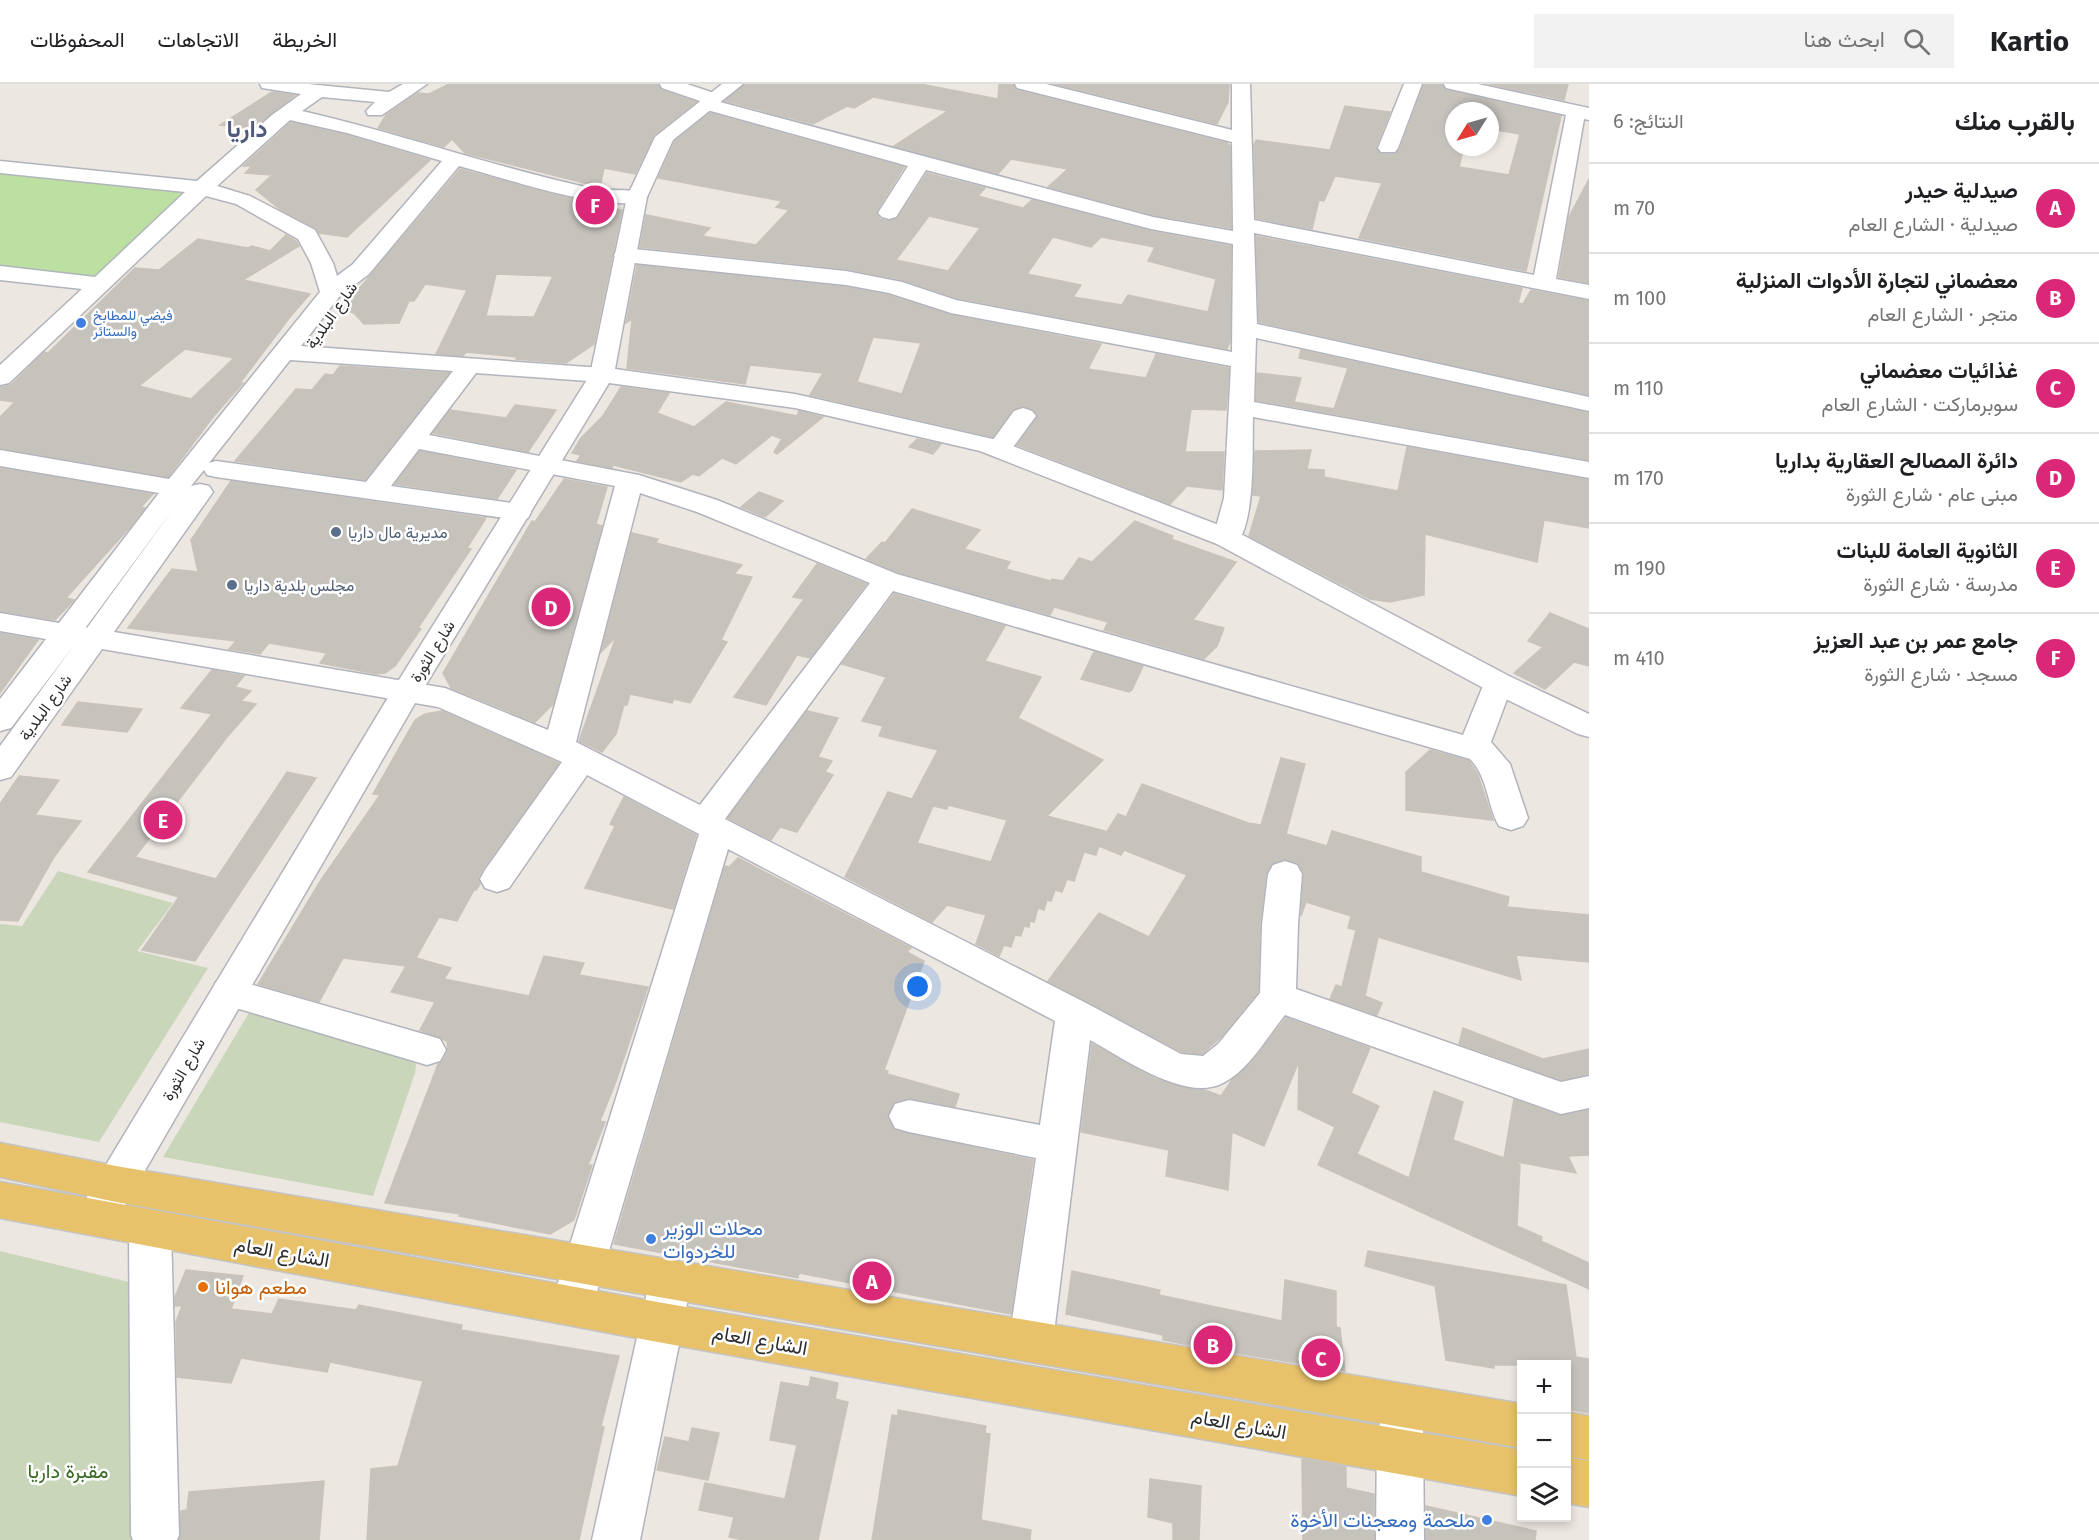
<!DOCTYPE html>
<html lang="ar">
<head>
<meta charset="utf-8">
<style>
	:root { --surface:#fff; --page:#f2f2f2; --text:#202124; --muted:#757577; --line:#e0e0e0; --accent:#db2777 }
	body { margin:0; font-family:"Fira Sans",Vazirmatn,sans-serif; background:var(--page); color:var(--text); direction:rtl }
	.controls { position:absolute; right:18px; bottom:18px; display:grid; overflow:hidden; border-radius:0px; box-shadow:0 3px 9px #0003 }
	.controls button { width:54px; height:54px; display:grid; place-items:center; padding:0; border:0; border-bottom:2px solid var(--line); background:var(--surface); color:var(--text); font:30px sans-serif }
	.compass { position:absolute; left:1445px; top:18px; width:54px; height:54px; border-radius:50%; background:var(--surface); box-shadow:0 3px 9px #0003; rotate:233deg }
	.you { position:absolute; left:918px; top:903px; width:21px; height:21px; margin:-15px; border:4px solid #fff; border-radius:50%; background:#1a73e8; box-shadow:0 0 0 9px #1a73e833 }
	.badge { display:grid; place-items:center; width:39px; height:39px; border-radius:50%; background:var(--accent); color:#fff; font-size:20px; font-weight:700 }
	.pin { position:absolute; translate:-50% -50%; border:3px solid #fff; box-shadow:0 2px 6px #0006 }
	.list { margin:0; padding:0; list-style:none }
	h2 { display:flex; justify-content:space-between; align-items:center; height:78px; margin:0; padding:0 24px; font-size:26px }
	h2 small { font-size:20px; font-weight:400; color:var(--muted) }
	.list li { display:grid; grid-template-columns:39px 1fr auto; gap:18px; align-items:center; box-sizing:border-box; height:90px; padding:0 24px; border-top:2px solid var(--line) }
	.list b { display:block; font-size:22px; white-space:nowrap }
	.list p { margin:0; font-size:20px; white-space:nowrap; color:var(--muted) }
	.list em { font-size:20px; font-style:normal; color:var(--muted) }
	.icon { flex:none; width:33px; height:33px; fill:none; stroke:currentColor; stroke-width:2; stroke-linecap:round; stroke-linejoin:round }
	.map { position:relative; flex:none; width:1589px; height:1456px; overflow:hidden; direction:ltr }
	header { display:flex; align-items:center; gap:36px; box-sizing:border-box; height:84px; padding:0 30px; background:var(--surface); border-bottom:2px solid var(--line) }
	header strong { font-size:28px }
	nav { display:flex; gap:33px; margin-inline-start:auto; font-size:21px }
	.search { width:420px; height:54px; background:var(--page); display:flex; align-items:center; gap:15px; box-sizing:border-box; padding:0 21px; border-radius:0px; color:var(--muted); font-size:22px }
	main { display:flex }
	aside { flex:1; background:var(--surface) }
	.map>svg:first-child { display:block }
	.green { fill:#bbe0a1 }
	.cemetery { fill:#c9d6b9 }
	.building { fill:#c6c2bc; stroke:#c9c3ba; stroke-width:1.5; fill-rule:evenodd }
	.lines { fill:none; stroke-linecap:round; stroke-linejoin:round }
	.street-casing { stroke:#b1b4bc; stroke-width:3 }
	.secondary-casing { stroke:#b1b4bc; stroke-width:3 }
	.primary-casing { stroke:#c4c4c4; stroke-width:3 }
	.street { fill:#fff; fill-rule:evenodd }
	.secondary { fill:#fff; fill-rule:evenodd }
	.primary { fill:#e8c26b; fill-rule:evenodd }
	.shop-dot { fill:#3f7fe0; stroke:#fff; stroke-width:2 }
	.service-dot { fill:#5c6f8a; stroke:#fff; stroke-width:2 }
	.food-dot { fill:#e8710a; stroke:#fff; stroke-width:2 }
	.labels { text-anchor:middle; stroke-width:5; stroke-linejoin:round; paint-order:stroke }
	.far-shop-label { font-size:14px; fill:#366cbe; stroke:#fff; text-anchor:start }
	.street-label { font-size:16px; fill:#2d2d2d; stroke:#fff }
	.service-label { font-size:16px; fill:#4e5e75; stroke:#fff; text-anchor:start }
	.near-shop-label { font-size:20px; fill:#366cbe; stroke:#fff; text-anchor:start }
	.near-street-label { font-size:20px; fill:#2d2d2d; stroke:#fff }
	.near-food-label { font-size:20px; fill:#c56008; stroke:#fff; text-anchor:start }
	.near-park-label { font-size:20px; fill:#346720; stroke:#fff }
	.far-town-label { font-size:24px; font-weight:bold; fill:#505b7c; stroke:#fff }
</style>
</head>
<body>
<header>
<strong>Kartio</strong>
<div class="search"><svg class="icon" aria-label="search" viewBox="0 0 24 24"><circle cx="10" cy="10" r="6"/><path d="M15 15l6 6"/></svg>ابحث هنا</div>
<nav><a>الخريطة</a><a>الاتجاهات</a><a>المحفوظات</a></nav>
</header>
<main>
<aside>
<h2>بالقرب منك<small>النتائج: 6</small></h2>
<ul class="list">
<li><span class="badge">A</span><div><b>صيدلية حيدر</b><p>صيدلية · الشارع العام</p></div><em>70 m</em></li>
<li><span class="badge">B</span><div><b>معضماني لتجارة الأدوات المنزلية</b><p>متجر · الشارع العام</p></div><em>100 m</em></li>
<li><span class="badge">C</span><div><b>غذائيات معضماني</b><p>سوبرماركت · الشارع العام</p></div><em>110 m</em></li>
<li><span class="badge">D</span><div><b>دائرة المصالح العقارية بداريا</b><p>مبنى عام · شارع الثورة</p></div><em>170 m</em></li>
<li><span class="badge">E</span><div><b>الثانوية العامة للبنات</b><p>مدرسة · شارع الثورة</p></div><em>190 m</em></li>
<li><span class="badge">F</span><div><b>جامع عمر بن عبد العزيز</b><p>مسجد · شارع الثورة</p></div><em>410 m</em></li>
</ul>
</aside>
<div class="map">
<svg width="1589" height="1456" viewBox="0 0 1589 1456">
	<rect width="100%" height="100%" fill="#ede7e1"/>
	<path class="green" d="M0,90l185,18 -93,87 -92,-11z"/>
	<g class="cemetery">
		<path d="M58,787l115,32 -36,48 71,17 -109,174 -99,-20v-198l22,2z"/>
		<path d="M253,922l158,52 5,6 -1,9 -42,123 -210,-39z"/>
		<path d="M0,1167l129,31 6,258h-135z"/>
	</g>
	<g class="building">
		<path d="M449,0h209l3,6 35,12 -42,33 -19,39 -31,-6 -4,19 -135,-34 -13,-14 -8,8 -66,-19 8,-13 32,-22 11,1z"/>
		<path d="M745,0h175l78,15 1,-15h14l3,6 211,53 3,3 1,82 -78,-13 -105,-28 20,-18 -57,-10 -13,15 -104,-28 54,-35 -75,-14 -19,11 -7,-2 -34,18 -88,-23z"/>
		<path d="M1055,0h174l-1,18 -11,22z"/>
		<path d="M1424,0h18l4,6 115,26 -35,155 -167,-33 23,-55 -47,-7 -11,25 -5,-1 -7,29 -56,-11 -2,-73 2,-5 74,10 15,-44 45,6 -14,35 5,7h14l5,-5zM1454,27h36v18l30,5 -11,41 -50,-8 5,-20h-10z"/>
		<path d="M1489,0h79l-4,16z"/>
		<path d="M272,8l23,3 -43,34 -32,-4z"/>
		<path d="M710,29l194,54 -28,45 4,7 8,2 10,-3 29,-45 58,15 -7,8 45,12 9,-8 118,31 81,15 -1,95 -3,8 -270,-51 -54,-18 -57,-11 -206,-22 6,-32 64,13 -8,8 54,9 33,-35 -13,-3 6,-6 -124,-23 17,-37zM929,132l51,12 -32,43 -52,-11zM1053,153l38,10 10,-10 54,10 -7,14 68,18 -8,33 -80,-17 -6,10 -49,-8 8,-12 -54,-11z"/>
		<path d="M291,38l55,13 84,25 -83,77 -28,-4 -3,-5 -35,-18 -25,-20 16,-15 -27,-2 7,-7h-9z"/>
		<path d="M460,85l92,25 70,16 -28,134 -28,19 -50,-4 1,-2 -51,-5 -3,4 -27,-2 31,-64 -42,-6 -11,17h-5l-10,22 -35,1 -10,-11 -12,-4zM496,190l57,2 -19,41 -48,-1z"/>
		<path d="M1589,95v104l-30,-6 10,-60z"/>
		<path d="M286,151l10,6 3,5 -56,34 67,14 -20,23 -50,66h3l-30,34 -45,60 -168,-29v-31l15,-15 -15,-2v-13l11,-2 33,-33 4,1 87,-85 24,2 39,-31 50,9 4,-2 18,5zM185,265l49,9 -43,41 -52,-13z"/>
		<path d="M1256,152l266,52 -4,15 5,1 8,-14 58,11v94l-330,-73z"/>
		<path d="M637,181l209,22 42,8 63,20 150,29 -13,25 58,9 10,-24 73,14 -3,42 -35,-1 -6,43h39l-2,38 -35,-4 -17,18 -153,-59 21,-29 -4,-6 -10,-4 -12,4 -19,27 -183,-42 13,-22 -73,-8 -5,19 -118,-16 5,-49 -6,4zM873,253l48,6 -19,51 -45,-12z"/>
		<path d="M1301,266l288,63v47l-333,-60 1,-27 44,5 -7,24 40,7 14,-41 -49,-10z"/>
		<path d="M340,282l109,7 -84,107 -130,-19 61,-72 16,1 13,-16 8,1z"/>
		<path d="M621,303l48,6 -12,20 37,14 32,-25 71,14 2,-5 24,6 -46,37 -3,-2 8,-13 -10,-4 -36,29 -14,-6 -23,18 -6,-2 -12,8 -68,-17 -1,3 -35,-7 4,-6 -9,-2 9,-15 22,-22z"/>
		<path d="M515,321l41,5 -28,42 -95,-19 17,-23 56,8z"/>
		<path d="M917,355l24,5 -8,10 -24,-7z"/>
		<path d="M1407,363l182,33v48l-45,-8 -7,42 -112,-28 -1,61 -34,7 -20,-3 -121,-63 12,-40 -8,-1 2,-44 56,-1 -4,19 17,1v7l74,14z"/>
		<path d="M420,367l96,19 -19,29 -102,-15z"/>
		<path d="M0,384l153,26 -12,13 4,1 -14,18 -65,72 8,2 -19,20 -55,-9z"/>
		<path d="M564,395l43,8 -11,37 6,2 -49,178 -18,18 -84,-34 -8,-15 89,-152 3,1z"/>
		<path d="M231,397l255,37 -19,30 4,1 -53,79 3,1 -26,37 -10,7 -9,1 -56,-11 7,-10 -58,-10 -9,11 -31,-5 7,-8 -108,-13 44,-59 26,3 -7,-32z"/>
		<path d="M759,408l24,9 -18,16 -24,-10z"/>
		<path d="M912,425l68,21 -16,19 46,13 -4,7 45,12 1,-2 11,2 16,-23 13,4 43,-41 38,15 -2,3 65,23 -43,58 31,8 -7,18 -13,13 -100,-29 4,-8 -54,-15 -4,8 -152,-43 -32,-13 16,-17 3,1z"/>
		<path d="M632,449l26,6 -2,4 86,22 -8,9 18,3 -31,63 6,2 -37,61 -16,-4 -2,4 -42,-9 -3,11h-3l-8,29 -14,18 -23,-11 37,-104 -15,15z"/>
		<path d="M817,480l49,20 -56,74 -13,-3 -31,50 -32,-8 70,-98 -11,-2z"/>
		<path d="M894,510l111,32 -20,35 56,16 -23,41 85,42 -56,56 58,15 -4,10 17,-27 8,3 16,-33 106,39 13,2 20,-67 24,6 -19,70 41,12 5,-15 89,26v15l88,25 -2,10 82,8v47l-73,-7 5,25 -143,-43 -13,59 17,7 -5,12 -47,-16 6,-14 6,2 14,-57 -8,-2 3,-12 -45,-14 -5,14 3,-43 -6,-10 -14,-4 -12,4 -6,11 -6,51 -2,67 -37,45 -19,17 -20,-2 -134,-71 51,-68 50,24 38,-62 -63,-25 -3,5 -22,-9 -3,9 -12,-3 -10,29 -7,-2 -5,13 -7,-2 -4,11 -4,-1 -3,10 -6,-2 -4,14 -4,-1 -1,6 -5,-1 -3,10 -6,-1 -4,12 -7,-2 -5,11 -23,-12 10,-29 -39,-10 -15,17 -87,-45 43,-85 24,7 26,-49 -59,-14 4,-10 -21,-5 24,-44 -44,-13zM948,721l59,15 -16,42 -74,-19 16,-37 14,3z"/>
		<path d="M1550,529l39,16v37l-15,-4 -29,27 -31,-16 29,-26 -15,-6z"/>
		<path d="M0,549l38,7 -38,53z"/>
		<path d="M1094,568l49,14 -11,24 -3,2 -48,-13z"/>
		<path d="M212,586l32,6 -9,11 16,4 -10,10 15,3 -29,33 -92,120 81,22 71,-107 29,6 -121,183 -53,-11 37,-53 -91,-25 124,-158 -31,-6z"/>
		<path d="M78,618l64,7 -15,23 -65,-7z"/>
		<path d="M442,627l117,52 -76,106 -5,9 2,6 -4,6h-2l-17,31 -18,-4 -23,41 35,10 -7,11 85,17 15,-40 40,7 -5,12 69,12 -33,97 -15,37 5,1 -17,43h4l-18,55 -24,14 -91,-18 1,-2 -75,-11 53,-139 4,-2 6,-11 -1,-10 -27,-11 15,-28 -44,-10 15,-26 -63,-8 -24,44 -61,-18 63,-104 59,-85 -7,-1 42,-74 10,-6z"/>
		<path d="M807,627l31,7 -20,39 14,4 -7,11 8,3 -36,57 -17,-5 -9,13 -43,-22z"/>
		<path d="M1430,666l39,11 9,14 15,45 -87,-10v-38z"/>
		<path d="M19,692l40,4 -24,35 46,6 -27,36 -36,64 -18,-1v-116z"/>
		<path d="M624,713l72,38 -23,74 -88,-21 30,-62 -5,-2z"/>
		<path d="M738,774l173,90 -4,4 17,9 -40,109 4,1 -1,3 72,20 -4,13 -46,-9 -15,4 -7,15 7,13 139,30 -22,154 -212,-41 -1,5 -184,-34 111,-378 4,1z"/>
		<path d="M1286,934l84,30 -19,45 28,13 -22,48 52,24 25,-87 29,11 -10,38 51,18 10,-59 46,17 29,-6v45l-21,1 8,17 -64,-12 8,4 -3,61 25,11 -1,4 48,22v26l-271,-124 17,-38 -37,-18 1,-48 -35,85 -32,-14 -4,58 -62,-14 3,-26 -88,-18 11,-88 62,34 19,7 32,5 16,6 11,-16 19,-17z"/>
		<path d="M1463,944l80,31 46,-10v25l-28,6 -102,-36z"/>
		<path d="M1368,1167l198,34 10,72 13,2v54l-23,-4v-44h-72v3l-48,-8 -11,-74 -70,-20z"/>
		<path d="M186,1186l57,6 -12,33 41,5 7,-15 77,11 3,-5 103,20 -1,5 158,26 -18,70 3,1 -25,113h-212l4,-71 27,-3 25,-85 -93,-19 -3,10 -86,-14 -10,25 -54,-6 -1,-55 6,-16h-7v-9z"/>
		<path d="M1072,1187l88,19 -1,5 123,26 3,-41 51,11v36l4,1 5,43 -151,-25 -31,-6v-5l-97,-21z"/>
		<path d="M811,1293l27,6 -3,16 13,3 -30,138h-75l-14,-3 5,-20 -35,-7 6,-27 80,16 12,-54 -27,-5 11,-58 28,5z"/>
		<path d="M898,1326l88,16 -1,7 5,1 -9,86 50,10 -1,10h-158l20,-125 6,1z"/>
		<path d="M692,1344l27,5 -11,47 -51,-10 8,-33 24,5z"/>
		<path d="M1302,1375l44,8v21l28,6v46h-71z"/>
		<path d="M1150,1395l51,7 -2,54h-26v-17l-25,-6z"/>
		<path d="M324,1397l-5,59h-140l2,-29 6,-1 2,-18z"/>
		<path d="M1426,1422l110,25 -1,9h-109z"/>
	</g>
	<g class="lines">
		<defs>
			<g id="street">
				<path d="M260,0h48l81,8 14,-8h24l-45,31h-14l-2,-4 9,-9 -53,-5 -20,14c97,22 191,56 288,77 18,4 37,0 54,5l3,4 -3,4c-43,11 -139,-23 -185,-35l-90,108 -30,23 -38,49 301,22 9,2 3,5 -3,5 -9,2 -126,-9 -47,62 210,40 78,25 180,74 566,161 24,-59 11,-3 11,3 4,7 -22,59 19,22 18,54 -5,8 -12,4 -12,-4c-12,-21 -11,-49 -29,-67l-577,-168 -168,228 363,185 93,50 22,2 15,-12 42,-51 2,-68 6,-51 5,-9 12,-4 12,4 5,9 -4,51 -2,64 265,93 28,-6v32l-28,6 -276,-99c-18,22 -36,55 -62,68 -37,20 -100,-25 -133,-43l-37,301 -7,14 -15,6 -15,-6 -7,-14 27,-183 -127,-26 -14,-4 -6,-12 6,-12 14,-4 131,25 15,-104 -327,-172 -135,456 -6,14 -15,6 -15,-6 -6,-14 148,-471 -112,-59 -78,113 -12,4 -12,-4 -5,-9 5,-9 77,-108 -124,-55 -336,-58 -91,128 -11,3v-34l75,-102 -64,84 -11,3v-32l46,-60 -46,-8v-18l59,10 100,-130 -159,-27v-16l169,29 151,-187 -9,-29 -13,-24 -62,-35 -30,-8 -197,187 -9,2v-20l82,-76 -82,-9v-14l95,11 90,-85 -185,-19v-12l197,20 75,-66 29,-21 -39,-6zM290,36l57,13 95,28 -89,103 -16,12 -4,-13 -18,-33 -65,-34 -33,-10zM290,276l163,11 -87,111 -150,-21 -7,2zM419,365l196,37 -67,244 -103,-42 -331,-56 99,-140 -4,-6 -9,-2 -9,2 13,-16 3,5 9,2 302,43 10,-2 3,-6 -3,-6 -10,-2 -127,-18zM640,409l57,19 173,71 -170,222 -124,-63zM174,424l-87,120 -1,-1z"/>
				<path d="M660,0h27l33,11 2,4 -2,3 433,115 80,14 -1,-89 -215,-54 -2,-4h31l186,46v-46h18l4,136 280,55 32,-160 -120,-27 -2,-4h34l111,24v12l-5,-1 -28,160 33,6v14l-335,-66 3,91 332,73v14l-333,-73 -2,64 335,60v16l-336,-61c-1,33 3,100 -16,127l-10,2 -10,-2 -4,-6 11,-40 7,-132 -280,-53 -62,-20 -43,-8 -221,-23 -8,-2 -3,-5 3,-5 8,-2 221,23 56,11 54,18 276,52 1,-108 -82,-15 -225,-59 -30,47 -7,2 -7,-2 -4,-4 30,-47 -208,-58 -2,-4 2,-3 -38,-13z"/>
				<path d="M1404,0h18l-24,64 -3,4h-14l-3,-4z"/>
				<path d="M1023,324l9,3 4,5 -28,38 -9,3 -9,-3 -4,-5 4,-5 24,-33z"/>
				<path d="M229,894l198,57 13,4 6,11 -6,11 -13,4 -211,-63 -5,-10 5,-10z"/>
				<path d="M150,1126l15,5 6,13 8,307 -2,5h-44l-2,-5 -2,-307 6,-13z"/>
				<path d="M671,1176l15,5 6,14 -52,261h-48l58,-261 6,-14z"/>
				<path d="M1400,1325l16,6 7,16 1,109h-48l1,-109 7,-16z"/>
			</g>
			<path id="secondary" d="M722,0h21l-70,56 -26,57 -32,172 180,25 202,46 240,92 272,144 80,38v23l-11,-3 -91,-44 -270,-146 -237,-93 -185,-43 -186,-25 -187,308 -305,528 -14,5 -14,-5 -6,-13 6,-13 303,-502 198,-316 37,-178 28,-60z"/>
			<g id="primary">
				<path d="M0,1059l116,23 1406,238v44l-1406,-246 -116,-25z"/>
				<path d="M0,1098l663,121 859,147v46l-859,-153 -663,-125z"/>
				<path d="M1566,1328l23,4v44l-23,-4z"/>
				<path d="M1566,1373l23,4v46l-23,-4z"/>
			</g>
		</defs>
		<use href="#street" class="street-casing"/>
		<use href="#secondary" class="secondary-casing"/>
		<use href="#primary" class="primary-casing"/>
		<use href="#street" class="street"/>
		<use href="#secondary" class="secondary"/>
		<use href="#primary" class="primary"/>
	</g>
	<g class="shop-dot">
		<circle cx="81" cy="239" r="6"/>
		<circle cx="651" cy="1155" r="6"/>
		<circle cx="1487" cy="1436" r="6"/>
	</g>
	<g class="service-dot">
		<circle cx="336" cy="448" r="6"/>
		<circle cx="232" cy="501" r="6"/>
	</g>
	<circle class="food-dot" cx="203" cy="1203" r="6"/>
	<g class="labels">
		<g class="far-shop-label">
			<text x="93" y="236">فيضي للمطابخ<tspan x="93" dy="16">والستائر</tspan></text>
		</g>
		<g class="street-label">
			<text transform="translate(331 231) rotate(-55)" y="6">شارع البلدية</text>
			<text transform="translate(432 567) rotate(-58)" y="6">شارع الثورة</text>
			<text transform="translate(45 623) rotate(-54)" y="6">شارع البلدية</text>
			<text transform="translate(183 985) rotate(-60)" y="6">شارع الثورة</text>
		</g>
		<g class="service-label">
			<text x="348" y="454">مديرية مال داريا</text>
			<text x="244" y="507">مجلس بلدية داريا</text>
		</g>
		<g class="near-shop-label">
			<text x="663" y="1151">محلات الوزير<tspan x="663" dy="23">للخردوات</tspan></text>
			<text x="1475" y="1443" text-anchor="end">ملحمة ومعجنات الأخوة</text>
		</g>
		<g class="near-street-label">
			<text transform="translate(282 1168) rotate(10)" y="7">الشارع العام</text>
			<text transform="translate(760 1256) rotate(10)" y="7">الشارع العام</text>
			<text transform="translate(1239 1340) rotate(10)" y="7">الشارع العام</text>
		</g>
		<g class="near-food-label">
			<text x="215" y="1210">مطعم هوانا</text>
		</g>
		<g class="near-park-label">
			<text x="68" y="1394">مقبرة داريا</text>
		</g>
		<g class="far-town-label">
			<text x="247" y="53">داريا</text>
		</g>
	</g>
</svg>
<div class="controls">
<button>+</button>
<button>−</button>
<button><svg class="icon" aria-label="layers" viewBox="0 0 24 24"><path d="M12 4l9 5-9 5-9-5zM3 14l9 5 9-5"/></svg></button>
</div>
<svg class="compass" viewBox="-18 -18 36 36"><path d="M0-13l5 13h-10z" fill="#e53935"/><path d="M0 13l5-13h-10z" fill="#757577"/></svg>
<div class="you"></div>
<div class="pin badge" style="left:872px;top:1197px">A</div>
<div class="pin badge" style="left:1213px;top:1261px">B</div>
<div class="pin badge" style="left:1321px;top:1274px">C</div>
<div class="pin badge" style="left:551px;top:523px">D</div>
<div class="pin badge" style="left:163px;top:736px">E</div>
<div class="pin badge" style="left:595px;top:121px">F</div>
</div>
</main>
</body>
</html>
